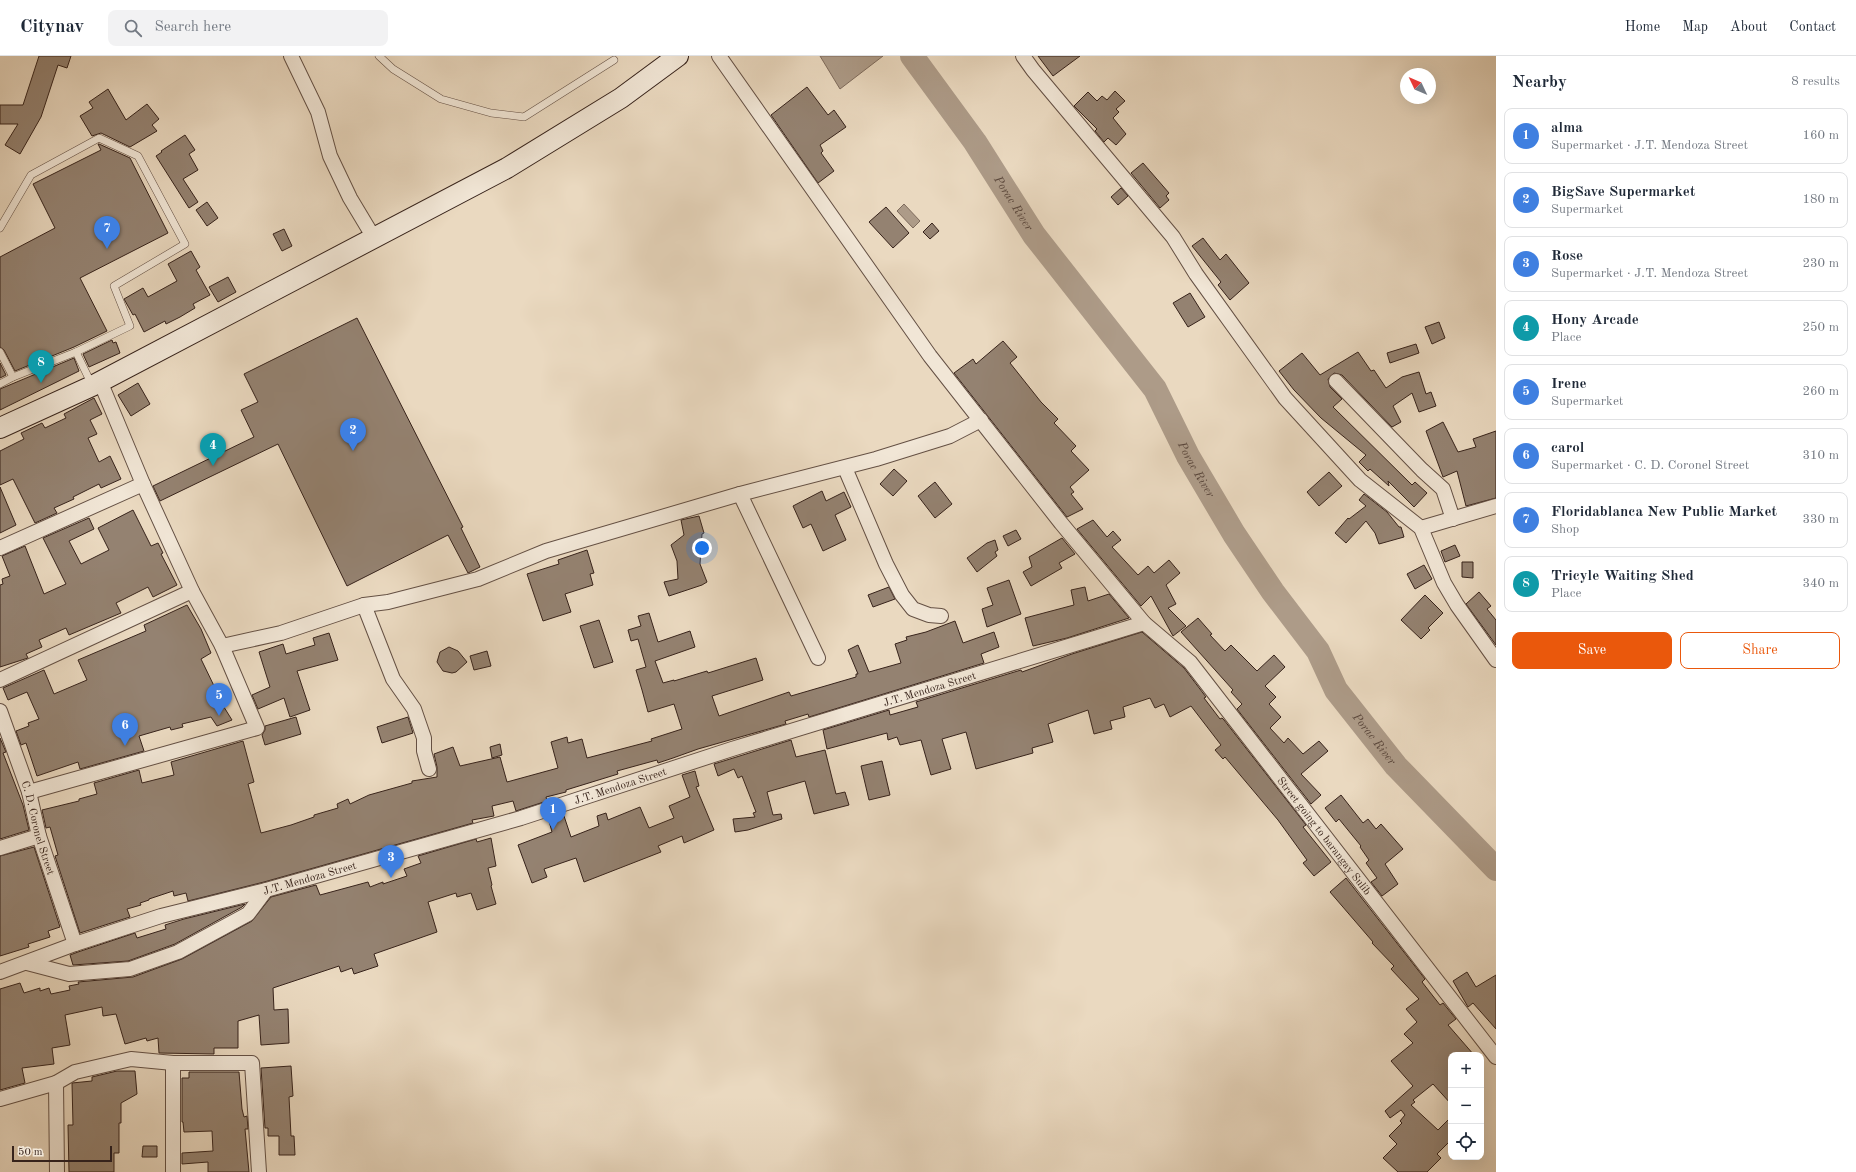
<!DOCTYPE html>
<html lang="en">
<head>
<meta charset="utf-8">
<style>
	:root { --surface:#fff; --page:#f2f2f3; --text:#1f2937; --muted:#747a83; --line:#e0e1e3; --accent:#ea580c }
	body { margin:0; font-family:"Old Standard TT",serif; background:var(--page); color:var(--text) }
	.controls { position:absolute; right:12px; bottom:12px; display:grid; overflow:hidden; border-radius:8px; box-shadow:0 4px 16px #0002 }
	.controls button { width:36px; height:36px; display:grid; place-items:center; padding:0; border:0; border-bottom:1px solid var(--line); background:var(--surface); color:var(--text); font:20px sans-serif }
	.compass { position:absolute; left:1400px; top:12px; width:36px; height:36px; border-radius:50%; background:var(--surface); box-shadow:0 4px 16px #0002; rotate:314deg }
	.scale { position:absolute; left:12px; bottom:10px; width:100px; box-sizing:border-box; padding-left:4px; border:2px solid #37231b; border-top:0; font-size:11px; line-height:14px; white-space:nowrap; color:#37231b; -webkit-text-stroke:3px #f1e6d6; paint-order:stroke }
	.you { position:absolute; left:702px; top:492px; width:14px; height:14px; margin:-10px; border:3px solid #fff; border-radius:50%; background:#1a73e8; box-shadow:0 0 0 6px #1a73e833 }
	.badge { display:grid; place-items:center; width:26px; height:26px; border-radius:50%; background:var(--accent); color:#fff; font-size:13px; font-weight:700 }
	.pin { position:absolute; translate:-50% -33px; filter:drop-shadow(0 1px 2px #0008) }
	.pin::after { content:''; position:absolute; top:21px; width:14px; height:12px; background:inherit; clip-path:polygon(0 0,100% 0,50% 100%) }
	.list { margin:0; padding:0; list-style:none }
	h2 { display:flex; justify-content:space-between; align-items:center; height:52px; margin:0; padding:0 16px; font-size:17px }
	h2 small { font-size:13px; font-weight:400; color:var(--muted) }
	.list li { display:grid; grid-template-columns:26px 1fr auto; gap:12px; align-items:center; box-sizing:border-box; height:56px; margin:0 8px 8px; padding:0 8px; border:1px solid var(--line); border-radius:8px }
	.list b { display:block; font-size:15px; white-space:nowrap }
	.list p { margin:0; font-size:13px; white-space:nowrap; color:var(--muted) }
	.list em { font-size:13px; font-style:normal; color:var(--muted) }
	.actions { display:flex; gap:8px; padding:12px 16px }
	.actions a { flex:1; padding:9px 0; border:1px solid var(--accent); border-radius:8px; text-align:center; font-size:14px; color:var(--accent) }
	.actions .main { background:var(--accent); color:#fff }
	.icon { flex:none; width:22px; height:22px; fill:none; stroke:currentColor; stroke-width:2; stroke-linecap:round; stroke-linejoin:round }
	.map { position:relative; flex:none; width:1496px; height:1116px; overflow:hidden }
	header { display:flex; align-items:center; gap:24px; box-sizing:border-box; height:56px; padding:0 20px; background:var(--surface); border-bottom:1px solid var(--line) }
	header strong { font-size:19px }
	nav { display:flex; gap:22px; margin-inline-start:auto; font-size:14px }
	.search { width:280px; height:36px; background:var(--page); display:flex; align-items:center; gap:10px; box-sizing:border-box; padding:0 14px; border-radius:8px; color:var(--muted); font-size:15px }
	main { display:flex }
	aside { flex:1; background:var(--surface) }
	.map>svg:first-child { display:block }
	.water { fill:#ad9b88; stroke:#7e6b5c }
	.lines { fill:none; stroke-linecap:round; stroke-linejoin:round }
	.river { stroke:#ad9b88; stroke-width:24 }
	.building { fill:#948271; stroke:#37231b }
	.lane-casing { stroke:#645044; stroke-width:8 }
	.street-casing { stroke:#645044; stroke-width:16 }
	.secondary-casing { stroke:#37231b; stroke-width:22 }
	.lane { stroke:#f1e6d6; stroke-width:7 }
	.street { stroke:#f1e6d6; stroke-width:14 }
	.secondary { stroke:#f1e6d6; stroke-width:20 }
	.labels { text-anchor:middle; stroke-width:3; stroke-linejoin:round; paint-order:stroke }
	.street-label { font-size:11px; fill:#37231b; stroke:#f1e6d6 }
	.water-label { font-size:12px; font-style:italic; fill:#5a473c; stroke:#f1e6d6 }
</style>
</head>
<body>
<header>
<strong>Citynav</strong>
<div class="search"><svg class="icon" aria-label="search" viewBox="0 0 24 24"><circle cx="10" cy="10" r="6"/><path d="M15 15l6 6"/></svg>Search here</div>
<nav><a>Home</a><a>Map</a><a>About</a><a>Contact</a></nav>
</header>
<main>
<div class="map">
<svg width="1496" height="1116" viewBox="0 0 1496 1116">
	<rect width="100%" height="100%" fill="#ead9c0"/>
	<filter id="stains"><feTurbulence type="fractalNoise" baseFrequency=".005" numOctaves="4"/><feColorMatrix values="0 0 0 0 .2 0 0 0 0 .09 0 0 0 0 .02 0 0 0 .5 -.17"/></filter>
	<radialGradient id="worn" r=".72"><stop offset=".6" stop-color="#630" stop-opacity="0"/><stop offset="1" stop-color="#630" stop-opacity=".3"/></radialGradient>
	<g class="water">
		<path d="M820,0h63l-43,33z"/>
		<path d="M904,148l16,17 -7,7 -16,-17z"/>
	</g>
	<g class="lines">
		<path class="river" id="s1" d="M912,0l63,86 59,93 121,154 33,67 46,78 39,58 45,59 18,39 60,76 100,103"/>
	</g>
	<g class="building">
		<path d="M39,0h32l-4,12 -9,-3 -17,52 -21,37 -15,-9 13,-21h-18v-19h23z"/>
		<path d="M1038,0h42l-27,20z"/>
		<path d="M807,31l21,28 6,-5 12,17 -26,18 3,6 -2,2 13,18 -16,12 -47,-68z"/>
		<path d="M108,33l18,31 21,-16 12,15 -7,6 5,6 -27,16 -29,-14 -9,3 -12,-20 13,-8 -4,-6z"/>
		<path d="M1115,35l10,10 -9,8 3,3 -6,6 13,16 -10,11 -8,-7 -4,4 -9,-11 2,-2 -23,-23 14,-14 9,9 5,-5 5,4z"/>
		<path d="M185,79l10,15 -6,4 9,16 -15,9 15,23 -9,6 -33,-52 6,-4 -1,-1z"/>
		<path d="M98,88h1l31,14 38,75 -88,45 27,53 -33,16 -59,24 -11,-21 -4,-3v-90l55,-29 -22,-44 68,-34z"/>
		<path d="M1143,107l26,30 -3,3 3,4 -9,8 -29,-35z"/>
		<path d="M1121,132l7,8 -10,9 -7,-8z"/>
		<path d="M207,146l11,16 -11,8 -11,-16z"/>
		<path d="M886,151l23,26 -16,15 -24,-26z"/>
		<path d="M932,167l7,8 -9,8 -7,-7z"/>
		<path d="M284,173l8,17 -10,5 -9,-17z"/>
		<path d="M1203,182l17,22 6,-6 23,29 -19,17 -12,-15 3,-3 -29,-36z"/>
		<path d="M191,195l9,16 -4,3 14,25 -17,9 2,4 -15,9 -14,7 -1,-3 -21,11 -9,-18 -2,1 -9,-16 19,-11 5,9 29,-16 -9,-17z"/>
		<path d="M228,221l8,15 -18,10 -9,-15z"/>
		<path d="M1190,237l15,24 -17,10 -15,-24z"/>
		<path d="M357,262l106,209 -2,1 19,39 -12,6 -20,-38 -101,51 -69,-142 -118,57 -7,-15 101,-49 -13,-27 17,-8 -14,-28z"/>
		<path d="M1439,266l6,16 -13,6 -7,-17z"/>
		<path d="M112,284l1,3 3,-1 4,11 -31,14 -6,-13z"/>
		<path d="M1003,285l14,16 -7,6 31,39 17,17 -4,4 22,23 -5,5 18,19 -19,17 4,5 -3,2 12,15 -16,8 -113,-144 19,-14 3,5z"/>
		<path d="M1416,288l3,9 -29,10 -3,-10z"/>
		<path d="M1358,296l13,19 3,-1 12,18 16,-11 17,-5 7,22 5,-2 5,14 -17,6 -7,-19 -19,13 8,16 -9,5 -50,-52 -8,-2 -6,6 2,8 12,12 -9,8 79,78 3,-3 12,11 -13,14 -26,-26 1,5 -19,-17 -2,2 -9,-9 7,-7 -45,-37 -27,-28 -15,-19 23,-18 18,22z"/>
		<path d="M74,302l5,13 -79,39v-21z"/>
		<path d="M0,307l6,12 -6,3z"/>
		<path d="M138,327l12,21 -19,12 -13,-21z"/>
		<path d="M94,342l8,16 -12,6 7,14 -9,4 11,24 11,-6 11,23 -20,9 -2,-4 -26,13 1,2 -20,9 3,5 -22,10 -22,-44 -13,6v-34l24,-12 -3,-6 21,-10 3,5 21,-10 -2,-4z"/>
		<path d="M1443,366l15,30 18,-5 -3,-8 23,-8v67l-30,8 -9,-35 -14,6 -17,-46z"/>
		<path d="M894,413l13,12 -14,15 -13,-12z"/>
		<path d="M1329,416l13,14 -23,20 -12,-14z"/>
		<path d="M935,426l17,22 -17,14 -17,-22z"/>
		<path d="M0,431l16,38 -16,8z"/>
		<path d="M822,435l4,10 18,-9 7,15 -16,8 11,25 -23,11 -12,-27 -8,4 -10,-22z"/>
		<path d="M1364,438l23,18 12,15h2l3,10 -25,7 -4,-11 -9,-12 -20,22 -11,-10 13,-15 1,1 17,-13 -7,-6z"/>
		<path d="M133,454l18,36 7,-3 5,10 -2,1 16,31 -24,12 -5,-10 -32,16 5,10 -52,22 -3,-7 -27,12 3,7 -16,7 2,4 -28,9v-82l3,-1 -1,-5 8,-3 -8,-20 23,-10 19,48 22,-10 -23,-46 46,-20 5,11 -25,12 12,23 28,-14 -11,-22z"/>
		<path d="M699,460l5,17 -2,1 -2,30 7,18 -5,3 -33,11 -5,-14 14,-3 -1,-18 -6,-16 13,-10 -3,-15z"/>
		<path d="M1093,464l14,17 6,-6 8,9 -9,7 26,28 10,-9 6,7 15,-13 11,13 -14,12 10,19 -8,4 18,18 -13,10 -22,-40 -10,10 -64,-77z"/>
		<path d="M1016,474l5,9 -13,7 -5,-10z"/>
		<path d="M1062,482l13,16 -16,9 3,5 -31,18 -8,-14 9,-5 -3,-10z"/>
		<path d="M995,484l3,10 -3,2 2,4 -20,16 -10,-14 20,-15z"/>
		<path d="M1455,489l5,11 -15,6 -4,-11z"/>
		<path d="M587,494l7,23 -4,1 3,11 -28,9 6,18 -28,9 -16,-47 32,-10 -1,-4z"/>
		<path d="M1462,506h11v16l-11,-1z"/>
		<path d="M1424,509l8,14 -17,10 -8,-15z"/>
		<path d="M1009,524l12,34 -34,13 -5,-18 11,-4 -6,-17z"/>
		<path d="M889,531l6,12 -22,8 -5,-12z"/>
		<path d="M1085,531l3,14 21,-7 20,24 -62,20 -34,8 -8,-28 49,-13 -3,-15z"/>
		<path d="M1479,536l12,14 -4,3 9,11v25l-30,-41z"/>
		<path d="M1425,539l18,18 -15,15 2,2 -9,9 -20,-19z"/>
		<path d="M187,549l14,24 10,24 -10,6 15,31 -2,1 18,29 -15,6 -6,-9 -29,7 1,3 -12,3 -1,-3 -31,9 5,15 -64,18 -2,-7 -41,14 -11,-33 -5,2 -5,-14 13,-5 -1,-3 11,-4 -12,-27 -19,8 -5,-12 41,-18 10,24 33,-14 -9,-20 68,-29 -2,-6z"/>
		<path d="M649,557l9,29 32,-11 5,16 -40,14 8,22 11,-3v1l33,-10 1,2 48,-15 7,22 -51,16 7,20 70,-24 2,4 65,-19v-3h2l-10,-24 10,-5 11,27 32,-9 -6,-19 12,-4 -1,-3 20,-5 29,-11 8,22 31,-11 5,15 -18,7 3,9 -175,54 -1,-3 -23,7 1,3 -88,25 -25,9 -15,5 -1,-3 -40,11 1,3 -52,16v2l-20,5 1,4 -28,9 -3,1 -3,-10 -21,5 2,10 -22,4 1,3 -209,59 -76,19 -2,-8 -12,3 -1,-5 -24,8v1l-9,3 1,2 -14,4 3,8 -50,16 -25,-77 3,-1 -8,-28 -4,1 -4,-18 37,-9v-2l18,-5 -3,-11 45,-13 3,13 32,-8 -3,-13 72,-21 11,41 -6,2 13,49 30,-8 23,-8v-2l24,-7 -1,-4 11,-5 2,5 19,-9 43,-12v-2l25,-4v-10l-3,-13 19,-7 7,19 40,-9 7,25 51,-14 -7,-26 16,-5 1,6 14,-4 5,19 65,-17 -1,-2 31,-10 -8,-25 -26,8 -6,-22 -6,-20 10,-3 -8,-28 -7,2 -3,-11 13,-4 -3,-10z"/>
		<path d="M1198,562l14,16 -2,1 15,16 6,-6 26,26 17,-16 11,12 -20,19 11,11 -7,7 12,13 -11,11 14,15 4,-5 15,16 16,-13 9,10 -27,23 20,21 -10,9 -74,-95 5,-5 -11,-12 2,-2 -52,-58z"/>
		<path d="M599,564l14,42 -19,6 -14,-42z"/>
		<path d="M1142,576l42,36 22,29 -2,1 16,21 2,-1 2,2 82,105 -3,2 28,35 -17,14 -11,-13 4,-3 -29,-40 -53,-63 -2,2 -8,-9 6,-5 -30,-39 -21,11 -6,-13 -9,4 -5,-10 -27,9 2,10 -15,4 2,8 -18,5 -6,-24 -40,14 5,18 -21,6 1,5 -57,16 -10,-37 -24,7 9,30 -20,6 -10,-35 -21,5 -3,-8 -9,3 -1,-7 -60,16 -4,-19 66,-20 1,5 28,-8 -2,-5 105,-32 1,2 50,-18z"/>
		<path d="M329,577l9,27 -41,11 13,39 -20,7 -6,-19 -26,11 -6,-14 18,-8 -11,-35 24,-8 3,10 29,-9 -2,-7z"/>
		<path d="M449,591l9,4 9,11 -11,10 -4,1 -9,-2 -6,-9 3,-10z"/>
		<path d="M487,595l4,15 -17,4 -4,-14z"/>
		<path d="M296,661l5,17 -36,11 -3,-10 3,-5v-4z"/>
		<path d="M408,661l5,16 -31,10 -5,-16z"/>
		<path d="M0,682l6,14 -3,1 20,52 6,25 -29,9z"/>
		<path d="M791,684l5,17 29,-7 11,44 9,-2 4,13 -35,9 -9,-33 -38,11 6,23 8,-1 1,5 -34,11 -13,2 -2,-13 22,-2 -2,-4 3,-1 -14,-36 -4,2 -4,-9 -16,7 -4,-12z"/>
		<path d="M500,688l2,11 -10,3 -2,-11z"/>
		<path d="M882,705l8,34 -21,5 -8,-34z"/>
		<path d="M695,715l4,15 -3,1 18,43 -30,13 -2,-7 -24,10 3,6 -77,30 -8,-24 -32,11 3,8 -15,6 -14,-38 34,-13 -3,-11 15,-5 7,21 28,-11 -2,-10 9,-3 2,7 32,-13 9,21 25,-10 -5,-12 21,-9 -8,-22z"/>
		<path d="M1341,739l22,28 5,-4 8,10 5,-5 22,25 -18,15 13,20 -16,12 -11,-14 6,-4 -11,-15 3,-3 -9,-13 1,-1 -22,-27 -3,3 -11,-14z"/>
		<path d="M491,782l5,28 -8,2 4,17 -1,1 5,18 -19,6 -6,-17 -14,4 -1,-4 -28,9 9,30 -63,22 4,12 -24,8 -2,-6 -11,4 -2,-6 -66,22 1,22 14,-1 1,34 -28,2 -2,-30 -21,6v27h-24v6l-55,-1 -1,-15 -11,3 -1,-3 -21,6 -9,-30 -13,2 -1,-9 -37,8 5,30 -18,3 2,16 -32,4 3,15 -25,7v-101l20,-6 4,10 16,-5v3l9,-3 2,6 19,-4 -1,-4 10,-2 -1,-2 55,-5 49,-18 70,-38 19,-24 45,-12 4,10 48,-13 2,5 13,-5v2l24,-8 -3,-7 17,-6 -3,-7 58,-17 1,3z"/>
		<path d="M34,791l26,80 -12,4 2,6 -22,7 1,3 -29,9v-100z"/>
		<path d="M1346,822l79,101 -3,3 18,23 3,-2 13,16 -8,6 26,30h-23v49l-18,-20 -20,16 2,2 -4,3 27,25 13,-13v23l-14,14 4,4 -14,14h-29l-15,-14 14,-14 -8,-8 13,-13 -2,-2 5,-6 -4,-5 -11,8 -5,-7 28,-25 -22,-25 22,-18 -9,-9 13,-12 -11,-13 13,-10 -28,-30 3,-3 -22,-23 1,-1 -43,-50z"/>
		<path d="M245,848l-3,3 -67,37 -47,17 -55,4 -3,-10 8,-3 57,-19 2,5 29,-9 -1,-4 19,-6z"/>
		<path d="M1467,916l9,15 20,-12v54l-23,-26 -5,4 -15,-26z"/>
		<path d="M291,1010l2,30 -4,1 2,39h3l1,19h-16v-19h-11v-8h-3l-4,-60z"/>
		<path d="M117,1015h18l2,23 -16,9v20h-2v30h-5v19h-45l-1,-47h5l-1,-42 20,-2v-4z"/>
		<path d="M189,1016h50l3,37 2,8 3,-1 1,13h-3l4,43h-41v-10l-26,2v-11l31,-2 -1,-20 -28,1 -1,-10h-1v-44h7z"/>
		<path d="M143,1090h14v11h-15z"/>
	</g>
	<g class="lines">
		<defs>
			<g id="lane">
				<path d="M379,0l14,13 48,30 50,14 33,4 90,-57"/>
				<path d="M0,172l31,-53 68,-37 39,18 47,88 -71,42 16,40 -54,26 -63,25 -13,7"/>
				<path d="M0,296l13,25"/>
				<path d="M76,296l16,33"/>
			</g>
			<g id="street">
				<path d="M291,0l27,56 12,44 20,42 24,40"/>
				<path id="s2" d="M719,0l211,300 131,167 83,100 46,39 306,395"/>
				<path d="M1023,0l10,14 140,167 23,37 89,124 75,82 61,48 23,55 13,22 39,55"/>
				<path d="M1336,325l86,89 21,19 10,30"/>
				<path d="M845,412l41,96 16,31 11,14 16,6 12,1"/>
				<path d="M740,438l78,164"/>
				<path d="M1421,472l75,-22"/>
				<path d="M0,492l143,-64"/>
				<path d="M364,549l29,74 21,30 10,29v13l5,18"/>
				<path d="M222,590l59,-13 83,-28 24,-3 90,-23 68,-28 194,-57 136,-35 74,-23 31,-16"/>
				<path d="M0,624l192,-89"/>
				<path id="s3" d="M0,655l29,81 10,44 36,108"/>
				<path d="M29,736l228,-64 -35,-82 -30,-55 -49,-107 -43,-103"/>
				<path d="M0,792l39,-12"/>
				<path d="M27,907l42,11 61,-5 48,-17 70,-38 18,-24"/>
				<path id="s4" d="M0,916l75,-28 86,-28 105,-26 255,-72 211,-69 412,-126"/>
				<path d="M56,1027l1,89"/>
				<path d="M0,1043l56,-16 19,-11 56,-13 42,4h79l7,109"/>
				<path d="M173,1116v-109"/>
			</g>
			<path id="secondary" d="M0,372l92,-42 415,-218 114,-70 57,-42"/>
		</defs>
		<use href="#lane" class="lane-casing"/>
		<use href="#street" class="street-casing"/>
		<use href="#secondary" class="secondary-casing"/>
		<use href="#lane" class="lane"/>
		<use href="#street" class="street"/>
		<use href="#secondary" class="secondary"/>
	</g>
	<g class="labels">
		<g class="street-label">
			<text dy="4" stroke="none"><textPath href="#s4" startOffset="972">J.T. Mendoza Street</textPath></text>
			<text dy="4" stroke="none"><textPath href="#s4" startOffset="648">J.T. Mendoza Street</textPath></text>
			<text dy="4" stroke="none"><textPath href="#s3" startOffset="123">C. D. Coronel Street</textPath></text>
			<text dy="4" stroke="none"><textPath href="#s2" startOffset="989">Street going to barangay Sulib</textPath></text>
			<text dy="4" stroke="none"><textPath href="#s4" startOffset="324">J.T. Mendoza Street</textPath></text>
		</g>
		<g class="water-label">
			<text dy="4" stroke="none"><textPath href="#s1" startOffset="179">Porac River</textPath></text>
			<text dy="4" stroke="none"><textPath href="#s1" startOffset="503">Porac River</textPath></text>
			<text dy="4" stroke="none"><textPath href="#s1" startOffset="827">Porac River</textPath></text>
		</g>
	</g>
	<rect width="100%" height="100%" filter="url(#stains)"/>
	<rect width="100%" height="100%" fill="url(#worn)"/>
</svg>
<div class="controls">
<button>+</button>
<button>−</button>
<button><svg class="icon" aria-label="locate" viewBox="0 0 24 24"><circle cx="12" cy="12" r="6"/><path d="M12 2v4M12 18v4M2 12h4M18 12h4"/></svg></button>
</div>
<svg class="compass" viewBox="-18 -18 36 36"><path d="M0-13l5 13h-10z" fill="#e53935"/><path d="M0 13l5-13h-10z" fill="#747a83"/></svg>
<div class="scale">50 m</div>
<div class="you"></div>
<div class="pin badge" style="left:553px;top:774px;background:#3f7fe0">1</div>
<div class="pin badge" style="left:353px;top:395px;background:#3f7fe0">2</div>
<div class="pin badge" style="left:391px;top:822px;background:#3f7fe0">3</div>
<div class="pin badge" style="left:213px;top:410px;background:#0f9aa8">4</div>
<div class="pin badge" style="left:219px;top:660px;background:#3f7fe0">5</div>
<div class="pin badge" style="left:125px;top:690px;background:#3f7fe0">6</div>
<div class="pin badge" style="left:107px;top:193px;background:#3f7fe0">7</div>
<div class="pin badge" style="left:41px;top:327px;background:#0f9aa8">8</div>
</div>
<aside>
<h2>Nearby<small>8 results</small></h2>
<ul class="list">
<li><span class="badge" style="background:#3f7fe0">1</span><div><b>alma</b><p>Supermarket · J.T. Mendoza Street</p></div><em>160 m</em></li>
<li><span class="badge" style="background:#3f7fe0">2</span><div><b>BigSave Supermarket</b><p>Supermarket</p></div><em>180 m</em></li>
<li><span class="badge" style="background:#3f7fe0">3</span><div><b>Rose</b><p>Supermarket · J.T. Mendoza Street</p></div><em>230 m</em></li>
<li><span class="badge" style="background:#0f9aa8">4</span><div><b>Hony Arcade</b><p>Place</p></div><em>250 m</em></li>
<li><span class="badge" style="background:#3f7fe0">5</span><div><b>Irene</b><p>Supermarket</p></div><em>260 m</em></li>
<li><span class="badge" style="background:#3f7fe0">6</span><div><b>carol</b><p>Supermarket · C. D. Coronel Street</p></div><em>310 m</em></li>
<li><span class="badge" style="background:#3f7fe0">7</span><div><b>Floridablanca New Public Market</b><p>Shop</p></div><em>330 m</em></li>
<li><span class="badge" style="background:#0f9aa8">8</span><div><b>Tricyle Waiting Shed</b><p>Place</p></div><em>340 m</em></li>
</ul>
<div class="actions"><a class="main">Save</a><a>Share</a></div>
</aside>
</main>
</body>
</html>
